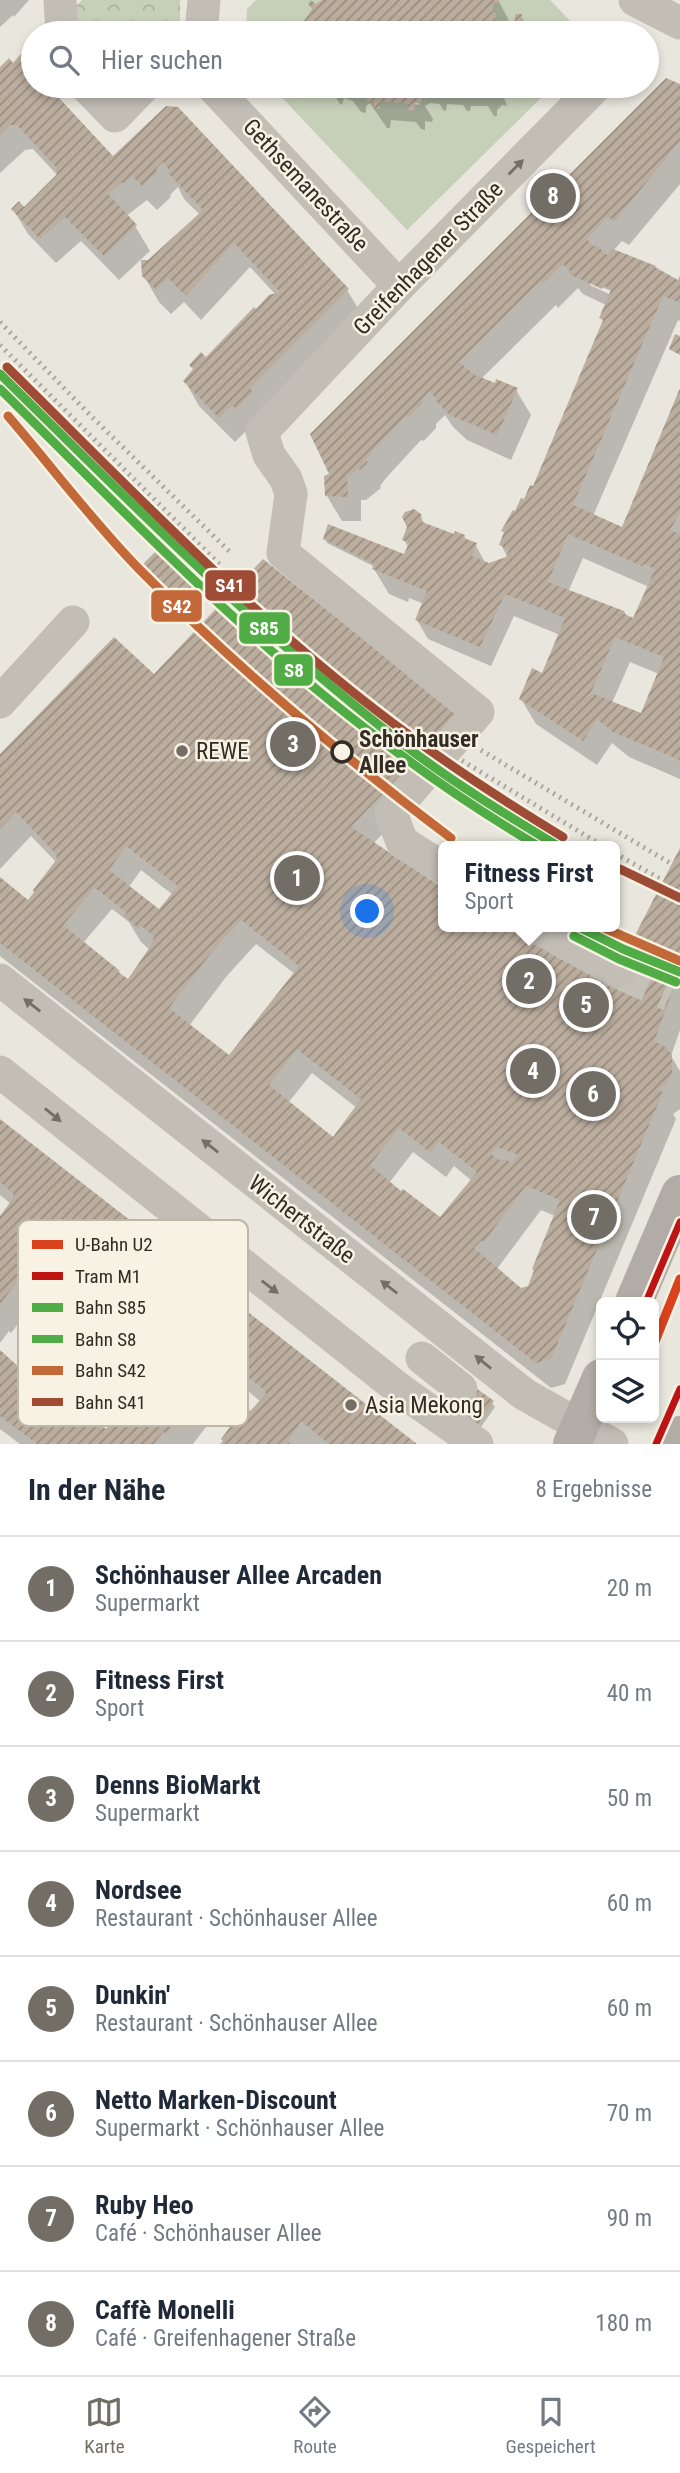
<!DOCTYPE html>
<html lang="de">
<head>
<meta charset="utf-8">
<style>
	:root { --surface:#fff; --page:#f2f2f3; --text:#1f2937; --muted:#747a83; --line:#e0e1e3; --accent:#726d65 }
	body { margin:0; font-family:"Roboto Condensed",sans-serif; background:var(--page); color:var(--text) }
	.controls { position:absolute; right:21px; bottom:21px; display:grid; overflow:hidden; border-radius:10px; box-shadow:0 4px 10px #0003 }
	.controls button { width:63px; height:63px; display:grid; place-items:center; padding:0; border:0; border-bottom:2px solid var(--line); background:var(--surface); color:var(--text); font:35px sans-serif }
	.you { position:absolute; left:368px; top:912px; width:24px; height:24px; margin:-18px; border:5px solid #fff; border-radius:50%; background:#1a73e8; box-shadow:0 0 0 10px #1a73e833 }
	.badge { display:grid; place-items:center; width:46px; height:46px; border-radius:50%; background:var(--accent); color:#fff; font-size:23px; font-weight:700 }
	.pin { position:absolute; translate:-50% -50%; border:4px solid #fff; box-shadow:0 2px 7px #0006 }
	.popup { position:absolute; left:438px; top:841px; width:182px; height:91px; box-sizing:border-box; display:grid; place-content:center; border-radius:10px; background:var(--surface); filter:drop-shadow(0 2px 5px #0005); font-size:23px; white-space:nowrap; color:var(--muted) }
	.popup b { font-size:26px; color:var(--text) }
	.popup::after { content:''; position:absolute; left:50%; top:100%; margin-left:-14px; border:14px solid transparent; border-top-color:var(--surface) }
	.list { margin:0; padding:0; list-style:none }
	h2 { display:flex; justify-content:space-between; align-items:center; height:91px; margin:0; padding:0 28px; font-size:30px }
	h2 small { font-size:23px; font-weight:400; color:var(--muted) }
	.list li { display:grid; grid-template-columns:46px 1fr auto; gap:21px; align-items:center; box-sizing:border-box; height:105px; padding:0 28px; border-top:2px solid var(--line) }
	.list b { display:block; font-size:26px; white-space:nowrap }
	.list p { margin:0; font-size:23px; white-space:nowrap; color:var(--muted) }
	.list em { font-size:23px; font-style:normal; color:var(--muted) }
	.icon { flex:none; width:38px; height:38px; fill:none; stroke:currentColor; stroke-width:2; stroke-linecap:round; stroke-linejoin:round }
	.map { position:relative; flex:none; width:680px; height:1444px; overflow:hidden }
	.search { position:absolute; background:var(--surface); box-shadow:0 4px 10px #0003; left:21px; right:21px; top:21px; height:77px; display:flex; align-items:center; gap:18px; box-sizing:border-box; padding:0 24px; border-radius:38px; color:var(--muted); font-size:26px }
	.sheet { height:931px; background:var(--surface) }
	nav { display:flex; justify-content:space-around; align-items:center; box-sizing:border-box; height:98px; border-top:2px solid var(--line); background:var(--surface); font-size:19px; color:var(--muted) }
	nav a { display:grid; justify-items:center; gap:4px }
	nav .on { color:var(--accent) }
	.map>svg:first-child { display:block }
	.grass { fill:#c6cfb8 }
	.park { fill:url(#park-crowns) }
	.shadow { fill:#0003; fill-rule:evenodd }
	.building { fill:url(#building-hatch); fill-rule:evenodd }
	.lines { fill:none; stroke-linecap:round; stroke-linejoin:round }
	.minor-tunnel { stroke:#c4c1b8; stroke-width:33; stroke-dasharray:33 17; stroke-linecap:butt }
	.minor { stroke:#c2beb6; stroke-width:33 }
	.major { stroke:#b1aca5; stroke-width:38 }
	.rail { stroke:#aaa6a0; stroke-width:5; stroke-dasharray:2 5; stroke-linecap:butt }
	.minor-bridge { stroke:#c2beb6; stroke-width:33 }
	.rail-1-casing { stroke:#f7f2e3; stroke-width:14 }
	.rail-2-casing { stroke:#f7f2e3; stroke-width:14 }
	.rail-3-casing { stroke:#f7f2e3; stroke-width:14 }
	.rail-4-casing { stroke:#f7f2e3; stroke-width:14 }
	.rail-1 { stroke:#50ad45; stroke-width:9 }
	.rail-2 { stroke:#50ad45; stroke-width:9 }
	.rail-3 { stroke:#9f4c37; stroke-width:9 }
	.rail-4 { stroke:#c36939; stroke-width:9 }
	.tram-1-casing { stroke:#f7f2e3; stroke-width:12 }
	.tram-1 { stroke:#be1414; stroke-width:7 }
	.metro-1-casing { stroke:#f7f2e3; stroke-width:14 }
	.metro-1 { stroke:#da421e; stroke-width:9 }
	.oneway { fill:#736e66 }
	.poi-dot { fill:#726d65; stroke:#f7f2e3; stroke-width:2.5 }
	.stop-dot { fill:#f7f2e3; stroke:#322c25; stroke-width:3.5 }
	.labels { text-anchor:middle; stroke-width:5; stroke-linejoin:round; paint-order:stroke }
	.street-label { font-size:23px; fill:#322c25; stroke:#f7f2e3 }
	.stop-label { font-size:23px; font-weight:bold; fill:#322c25; stroke:#f7f2e3; text-anchor:start }
	.poi-label { font-size:23px; fill:#322c25; stroke:#f7f2e3; text-anchor:start }
	.key { fill:#f7f2e3; stroke:#bcb7aa; stroke-width:2 }
	.key-label { font-size:19px; fill:#322c25 }
	.line-badge { stroke:#f7f2e3; stroke-width:2.5 }
	.badge-label { font-size:19px; text-anchor:middle; font-weight:bold; fill:#fff }
</style>
</head>
<body>
<div class="map">
<svg width="680" height="1444" viewBox="0 0 680 1444">
	<defs>
		<pattern id="park-crowns" width="20" height="18" patternUnits="userSpaceOnUse" patternTransform="scale(1.75)"><rect width="20" height="18" fill="#c6cfb8"/><path d="M2 6a3 3 0 1 1 6 0M12 15a3 3 0 1 1 6 0" fill="none" stroke="#abb29e"/></pattern>
		<pattern id="building-hatch" width="6" height="6" patternUnits="userSpaceOnUse" patternTransform="scale(1.75)"><rect width="6" height="6" fill="#bcae9f"/><path d="M-1 1l2-2M0 6l6-6M5 7l2-2" fill="none" stroke="#998e81"/></pattern>
	</defs>
	<rect width="100%" height="100%" fill="#e9e6dd"/>
	<g class="grass">
		<path d="M256,0h66l-6,4 -5,-4 -3,4 4,5 -9,13 -6,-2 -1,5 6,2 -1,6h-55l1,-24z"/>
		<path d="M499,0h51l32,33h-42l-2,-3 -5,2 -12,-8v-10h-6l-1,11h-4v-4l-9,-1 -1,4 -5,-4v-7h-3l1,-10h5z"/>
		<path d="M271,86h74l4,4 -1,3 7,1 2,-8h17l1,10h-7l-1,4 7,1v8h6v-8l28,2v7l6,1 1,-8h6l1,-5 -9,-2 3,-10h15l-1,5 6,1 1,-6h17v6h6l1,-5h15l5,3v6l5,1 1,-7 4,-4h62l-146,144z"/>
	</g>
	<path class="park" d="M82,0h98v33h-105v-26z"/>
	<g class="shadow">
		<path d="M0,0h29l-15,17 -1,-2 -13,12z"/>
		<path d="M325,0h173l14,26 4,1 5,-11 7,14 6,3h-231l-5,-8 5,-1 12,-18z"/>
		<path d="M32,57l1,29h13l67,72 53,-50 181,182 15,25 -127,127 -36,-36 -14,-25 91,-86 -26,-28 -49,53 -17,-18 -13,12 -12,-12 -15,-26 5,-15 51,-46 -16,-16 -6,-12 -8,8 1,2 -14,13 -10,-10 -21,16 9,10 15,25 -31,29 -38,-39 -25,22 -28,-29 -15,-25h11l34,-33 -25,-27 -8,1 -25,23v-104z"/>
		<path d="M317,86h188l-2,9 4,11 -5,-1 -5,5v6h-3l-6,-10h-17l-1,5h-3l-4,-6 -16,-1 -1,7 -3,-1 -3,-6 -10,-1 -5,3 8,13 -1,3 -7,-1v9l-4,-1 -5,-7 -25,-2 -1,8h-3l-17,-25 -4,3v7l-5,-1 -8,-11 -9,-3 -2,7 -2,-1 -6,-9 -9,-6 -3,3zM406,100l13,1v4l-13,-2z"/>
		<path d="M523,86h7v5l-4,-1z"/>
		<path d="M680,86v98l-51,61 -7,-4 -9,10 66,31 1,-2v41l-2,-1 -85,196 30,13 57,-137v387l-51,-22 -17,-14 -15,22 -61,-41 -15,-25 22,-24 17,-40 -46,-19 -23,50 -63,-27 -11,-19 7,-16 -15,-6 -1,4 -19,-8 -15,-25 1,-2 -48,-24 -2,-5 80,18 4,-8 -5,-8 17,-23 4,8 30,11h9l3,5 8,3 11,20 3,1 19,-7 -7,-13 33,-57 70,-166 -3,-4 5,-13 -23,-11 -5,-6 -20,20 -2,-3 -75,74 35,11 15,25 -20,45 -44,-20 -14,-13 -8,-12 -9,9v4l-12,13 -3,-1 -35,38 -6,8 1,2 -15,12h-5v21h-19l-15,-25zM590,282l21,9 -2,3 -19,-9zM583,558l66,29 -15,33 -66,-28zM630,662l29,12 -17,41 -30,-12z"/>
		<path d="M155,554l41,39 3,4 -10,11 -41,-39 -3,-5z"/>
		<path d="M154,676l317,64 -98,104 70,46v37h61l16,9 33,-9h42l34,17 3,4 48,-97v179l-9,26 9,15v38l-7,5 3,5 -111,265 -14,4 -551,-432v-76l28,22 28,-40 -25,-26 -31,33v-110zM141,870l32,25 -14,17 -31,-24zM112,909l17,13 12,20 9,8 -22,32 -9,-10 -36,-29zM256,944l39,30 -66,83 -40,-31 37,-49zM312,1073l45,35 -24,31 -45,-36zM413,1152l33,25 8,-11 18,15 -32,38 -51,-36zM541,1210l14,6 -25,71 -9,3 -24,-21z"/>
		<path d="M0,1120l414,324h-192l39,-42 -23,-20h-6l-12,19 2,5 -29,38h-173l-20,-15v-77l20,18 74,-99 -26,-21 -13,26 -44,57 -2,-2 -9,12v-124l11,-15 -11,-9zM148,1315l29,21 -71,96 -27,-22 8,-9 2,2 46,-62 -1,-3z"/>
		<path d="M492,1403l3,4 -14,20 -20,-14 -2,-4z"/>
	</g>
	<g class="building">
		<path d="M311,0l5,4 6,-4h177v3h-6l-1,10h4l-1,7 5,4 1,-4 9,1v4h4l1,-11h7l-1,10 3,3 9,1v5h-232l1,-6 -6,-2 1,-5 6,2 9,-13 -4,-5z"/>
		<path d="M21,54l12,1v31h15l65,70 53,-50 12,1 171,182 -99,99 3,4 -17,17 -4,-4 -13,13 -36,-37 10,-12 -4,-4 12,-13 5,5 48,-50 2,2 13,-14 11,-3 -46,-49 -48,53 -18,-18 -12,12 -14,-14 -1,-16h7l55,-50 -35,-37 2,-2 -7,-9 -7,7 2,2 -16,15 -10,-10 -8,8 -2,-2 -14,12 29,31 -33,31 -39,-39 -25,22 -29,-30 8,-8 5,6 33,-33 -1,-7 -39,-42h-7l-10,10v-68l9,-9 4,5z"/>
		<path d="M666,78l14,6v57l-65,80 -8,-4 -20,22 7,8 2,-2 11,10 6,-6 43,17 -1,1 23,13 2,-4v27l-17,-7 -90,209 49,22 58,-139v125l-10,17 10,4v226l-67,-28 -16,-13 -14,22 -64,-42 13,-31 10,5 23,-55 -60,-24 -25,53 -65,-27 12,-29 -55,-22 2,-5 -51,-25 5,-15 76,30 5,-11 -7,-3 5,-13 -5,-10 3,-5 9,-3 7,5 1,8 32,12 1,-3 10,4 -1,3 13,5 -5,13 17,7 17,-6 3,-8 -10,-4 5,-13 -3,-1 12,-21 2,1 6,-13 3,1 6,-14 3,1 70,-166 -4,-2 12,-28 -7,-4 -2,3 -33,-15 1,-3 -7,-7 -20,20 -3,-3 -81,81 16,13 20,8 1,-4 22,9 -21,47 -47,-20 -14,-14v-2l-6,-8 -8,8 1,4 -14,14 -3,-1 -34,36 -6,8 2,2 -8,8 -2,-1 -7,6h-4l1,22 -23,-1 -1,-20 5,-2 -19,-40zM568,534l74,32 2,-2 11,5 -22,49 -8,-4 -1,-3 -76,-29zM615,637l49,20 -23,56 -50,-20z"/>
		<path d="M376,86h39l-2,10 9,1 -1,6h-6l-1,8 -7,-1 1,-7 -28,-2v8h-6v-8h-7l1,-5h7z"/>
		<path d="M474,86h18l-5,4 -1,7 -5,-1v-6z"/>
		<path d="M675,334l5,2v19l-11,-6z"/>
		<path d="M155,552l42,39 -12,13 -42,-40z"/>
		<path d="M263,559l195,155 -107,113 92,61v39h64l106,57 -59,-57h45l32,16 49,-95v122l-26,72 8,2 10,11v19l-6,10 -8,6 5,2 -112,267 -15,4 -536,-420v-66l28,23 6,-8 -1,-2 24,-31 -1,-5 -40,-42 -16,17v-75l114,-117 40,37zM126,846l52,40 -19,23 -50,-39zM95,888l32,25 -3,3 14,12 3,-2 13,10 -2,8 -24,35 -10,-7 2,-1 -57,-46zM241,920l58,46 -70,89 -60,-47 43,-56zM297,1049l64,50 -28,38 -64,-52zM399,1128l32,25 8,-11 38,30 -37,45 -37,-28 -2,2 -31,-26zM497,1147l21,8 -6,8 -7,-4 -4,2 -10,-7zM526,1186l34,14 -28,69 2,1 -6,16 -7,2 -47,-40 7,-7 3,1z"/>
		<path d="M0,1119l280,218 137,107h-88l-28,-23 -13,20 2,3h-70l3,-3 -2,-2 24,-32 5,4 16,-17 -2,-4 -15,-12 -2,2 -25,-22 -4,-1 -13,20 4,2 -43,55 -3,-2 -9,12h-117l-37,-28v-66l20,18 6,-8 -2,-2 11,-15 -2,-1 45,-61 15,-12 2,2 6,-7 -48,-38 -12,25 -41,53v-88l14,-19 -1,-4 -13,-11zM133,1291l50,38 -4,7 -3,-2 -10,14 -3,-2 -48,63 2,1 -8,11 2,1 -5,7 -39,-31 -2,2 -8,-7 15,-16 2,2 48,-65 -2,-1 10,-14 -2,-2z"/>
		<path d="M473,1386l21,15 -16,23 -21,-16z"/>
	</g>
	<g class="lines">
		<path class="minor-tunnel" d="M618,972l52,23"/>
		<g class="minor">
			<path d="M60,0l2,33"/>
			<path d="M635,0l45,23"/>
			<path d="M201,33l3,-33"/>
			<path d="M86,86l29,30 29,-30"/>
			<path d="M212,86l187,200"/>
			<path d="M291,494l-5,-15 -17,-24 -7,-23 137,-146 197,-200"/>
			<path d="M0,702l73,-80"/>
			<path d="M537,927l81,45"/>
			<path d="M0,980l524,414 88,50"/>
			<path d="M0,1072l399,317 78,55"/>
			<path d="M422,1358l39,31"/>
		</g>
		<g class="major">
			<path d="M634,1302l46,-108"/>
			<path d="M572,1444l29,-66"/>
			<path d="M676,1444l4,-9"/>
		</g>
		<g class="rail">
			<path d="M0,322l90,93 142,139"/>
			<path d="M0,345l221,221"/>
			<path d="M469,743l201,120"/>
			<path d="M456,757l147,89"/>
			<path d="M615,853l45,26"/>
		</g>
		<path class="minor-bridge" d="M291,494l-8,59 195,159 -87,101 11,29 41,26"/>
		<defs>
			<g id="rail-1">
				<path d="M0,374c130,128 258,258 403,370 49,38 102,70 155,102"/>
				<path d="M579,927l44,22 57,23"/>
			</g>
			<g id="rail-2">
				<path d="M0,389c128,126 254,260 401,366 44,33 90,63 137,91"/>
				<path d="M574,936l45,23 57,23"/>
			</g>
			<g id="rail-3">
				<path d="M7,367c130,128 258,264 406,371 49,36 99,68 150,99"/>
				<path d="M620,869l60,29"/>
			</g>
			<g id="rail-4">
				<path d="M8,416c44,51 85,106 132,154 96,97 202,186 311,268"/>
				<path d="M602,927l78,34"/>
			</g>
		</defs>
		<use href="#rail-1" class="rail-1-casing"/>
		<use href="#rail-2" class="rail-2-casing"/>
		<use href="#rail-3" class="rail-3-casing"/>
		<use href="#rail-4" class="rail-4-casing"/>
		<use href="#rail-1" class="rail-1"/>
		<use href="#rail-2" class="rail-2"/>
		<use href="#rail-3" class="rail-3"/>
		<use href="#rail-4" class="rail-4"/>
		<defs>
			<g id="tram-1">
				<path d="M646,1302l34,-80"/>
				<path d="M656,1444l24,-55"/>
			</g>
		</defs>
		<use href="#tram-1" class="tram-1-casing"/>
		<use href="#tram-1" class="tram-1"/>
		<defs>
			<path id="metro-1" d="M654,1344l26,-65"/>
		</defs>
		<use href="#metro-1" class="metro-1-casing"/>
		<use href="#metro-1" class="metro-1"/>
	</g>
	<defs><path id="oneway-solid" d="M-6-.8H1V-3.2L6.5 0L1 3.2V.8H-6Z" transform="scale(1.75)"/></defs>
	<g class="oneway">
		<use href="#oneway-solid" transform="translate(516 167) rotate(-45)"/>
		<use href="#oneway-solid" transform="translate(32 1005) rotate(-142)"/>
		<use href="#oneway-solid" transform="translate(53 1115) rotate(39)"/>
		<use href="#oneway-solid" transform="translate(210 1146) rotate(-142)"/>
		<use href="#oneway-solid" transform="translate(270 1287) rotate(38)"/>
		<use href="#oneway-solid" transform="translate(389 1287) rotate(-142)"/>
		<use href="#oneway-solid" transform="translate(483 1362) rotate(-141)"/>
	</g>
	<g class="poi-dot">
		<circle cx="182" cy="751" r="7"/>
		<circle cx="351" cy="1405" r="7"/>
	</g>
	<circle class="stop-dot" cx="342" cy="752" r="10"/>
	<g class="labels">
		<g class="street-label">
			<text transform="translate(306 185) rotate(47)" y="8">Gethsemanestraße</text>
			<text transform="translate(428 258) rotate(-46)" y="8">Greifenhagener Straße</text>
			<text transform="translate(302 1219) rotate(38)" y="8">Wichertstraße</text>
		</g>
		<g class="stop-label">
			<text x="359" y="747">Schönhauser<tspan x="359" dy="26">Allee</tspan></text>
		</g>
		<g class="poi-label">
			<text x="196" y="759">REWE</text>
			<text x="365" y="1413">Asia Mekong</text>
		</g>
	</g>
	<rect x="18" y="1220" width="230" height="206" rx="10" class="key"/>
	<rect x="32" y="1240" width="31" height="9" fill="#da421e"/>
	<rect x="32" y="1272" width="31" height="8" fill="#be1414"/>
	<rect x="32" y="1303" width="31" height="9" fill="#50ad45"/>
	<rect x="32" y="1335" width="31" height="8" fill="#50ad45"/>
	<rect x="32" y="1366" width="31" height="9" fill="#c36939"/>
	<rect x="32" y="1398" width="31" height="8" fill="#9f4c37"/>
	<g class="key-label">
		<text x="75" y="1251">U-Bahn U2</text>
		<text x="75" y="1283">Tram M1</text>
		<text x="75" y="1314">Bahn S85</text>
		<text x="75" y="1346">Bahn S8</text>
		<text x="75" y="1377">Bahn S42</text>
		<text x="75" y="1409">Bahn S41</text>
	</g>
	<g class="line-badge">
		<rect x="204" y="569" width="53" height="33" rx="7" fill="#9f4c37"/>
		<rect x="150" y="589" width="53" height="34" rx="7" fill="#c36939"/>
		<rect x="238" y="611" width="53" height="34" rx="7" fill="#50ad45"/>
		<rect x="273" y="653" width="41" height="34" rx="7" fill="#50ad45"/>
	</g>
	<g class="badge-label">
		<text x="230" y="592">S41</text>
		<text x="177" y="613">S42</text>
		<text x="264" y="635">S85</text>
		<text x="294" y="677">S8</text>
	</g>
</svg>
<div class="controls">
<button><svg class="icon" aria-label="locate" viewBox="0 0 24 24"><circle cx="12" cy="12" r="6"/><path d="M12 2v4M12 18v4M2 12h4M18 12h4"/></svg></button>
<button><svg class="icon" aria-label="layers" viewBox="0 0 24 24"><path d="M12 4l9 5-9 5-9-5zM3 14l9 5 9-5"/></svg></button>
</div>
<div class="you"></div>
<div class="pin badge" style="left:297px;top:878px">1</div>
<div class="pin badge" style="left:529px;top:981px">2</div>
<div class="popup"><b>Fitness First</b>Sport</div>
<div class="pin badge" style="left:293px;top:744px">3</div>
<div class="pin badge" style="left:533px;top:1071px">4</div>
<div class="pin badge" style="left:586px;top:1005px">5</div>
<div class="pin badge" style="left:593px;top:1094px">6</div>
<div class="pin badge" style="left:594px;top:1217px">7</div>
<div class="pin badge" style="left:553px;top:196px">8</div>
<div class="search"><svg class="icon" aria-label="search" viewBox="0 0 24 24"><circle cx="10" cy="10" r="6"/><path d="M15 15l6 6"/></svg>Hier suchen</div>
</div>
<section class="sheet">
<h2>In der Nähe<small>8 Ergebnisse</small></h2>
<ul class="list">
<li><span class="badge">1</span><div><b>Schönhauser Allee Arcaden</b><p>Supermarkt</p></div><em>20 m</em></li>
<li><span class="badge">2</span><div><b>Fitness First</b><p>Sport</p></div><em>40 m</em></li>
<li><span class="badge">3</span><div><b>Denns BioMarkt</b><p>Supermarkt</p></div><em>50 m</em></li>
<li><span class="badge">4</span><div><b>Nordsee</b><p>Restaurant · Schönhauser Allee</p></div><em>60 m</em></li>
<li><span class="badge">5</span><div><b>Dunkin'</b><p>Restaurant · Schönhauser Allee</p></div><em>60 m</em></li>
<li><span class="badge">6</span><div><b>Netto Marken-Discount</b><p>Supermarkt · Schönhauser Allee</p></div><em>70 m</em></li>
<li><span class="badge">7</span><div><b>Ruby Heo</b><p>Café · Schönhauser Allee</p></div><em>90 m</em></li>
<li><span class="badge">8</span><div><b>Caffè Monelli</b><p>Café · Greifenhagener Straße</p></div><em>180 m</em></li>
</ul>
</section>
<nav>
<a class="on"><svg class="icon" aria-label="map" viewBox="0 0 24 24"><path d="M3 6l6-2 6 2 6-2v14l-6 2-6-2-6 2zM9 4v14M15 6v14"/></svg>Karte</a>
<a><svg class="icon" aria-label="directions" viewBox="0 0 24 24"><path d="M12 3l9 9-9 9-9-9zM9 14v-3h6M13 9l2 2-2 2"/></svg>Route</a>
<a><svg class="icon" aria-label="saved" viewBox="0 0 24 24"><path d="M7 4h10v16l-5-4-5 4z"/></svg>Gespeichert</a>
</nav>
</body>
</html>
